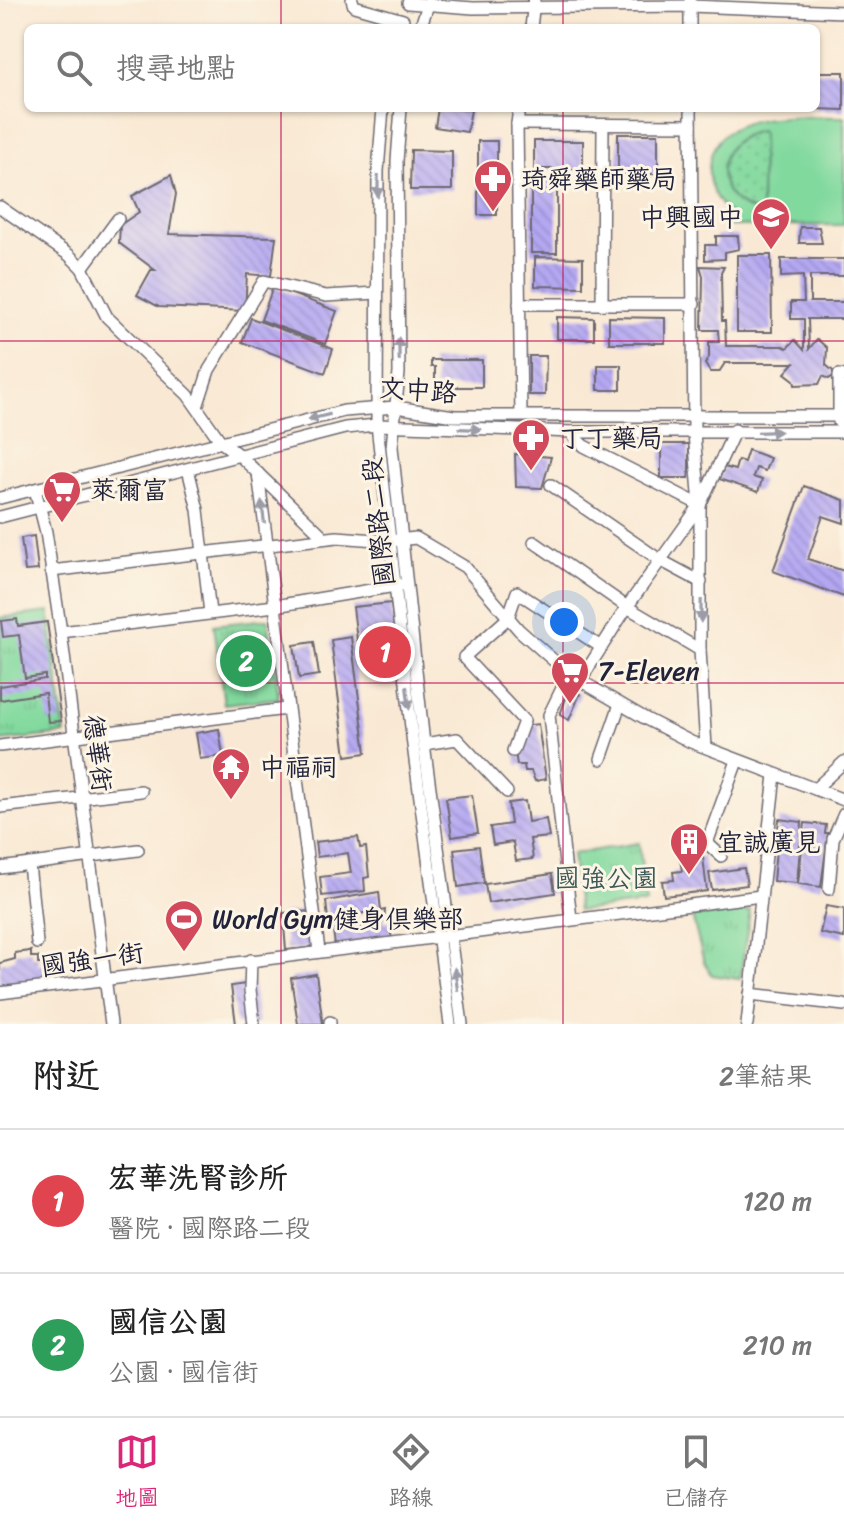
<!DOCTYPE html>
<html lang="zh-TW">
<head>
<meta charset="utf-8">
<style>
	:root { --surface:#fff; --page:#f2f2f2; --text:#222; --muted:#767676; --line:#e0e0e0; --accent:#db2777 }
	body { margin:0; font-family:Sriracha,"LXGW WenKai TC",sans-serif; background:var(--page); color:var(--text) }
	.you { position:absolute; left:564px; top:622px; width:28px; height:28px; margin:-20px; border:6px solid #fff; border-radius:50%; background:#1a73e8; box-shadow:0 0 0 12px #1a73e833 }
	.badge { display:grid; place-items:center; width:52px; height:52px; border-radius:50%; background:var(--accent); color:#fff; font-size:26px; font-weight:700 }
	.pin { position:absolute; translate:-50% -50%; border:4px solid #fff; box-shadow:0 2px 8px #0006 }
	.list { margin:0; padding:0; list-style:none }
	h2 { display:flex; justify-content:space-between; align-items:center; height:104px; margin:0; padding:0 32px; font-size:34px }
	h2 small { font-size:26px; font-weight:400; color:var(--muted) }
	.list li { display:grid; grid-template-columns:52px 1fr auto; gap:24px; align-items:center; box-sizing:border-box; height:144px; padding:0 32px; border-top:2px solid var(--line) }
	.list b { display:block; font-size:30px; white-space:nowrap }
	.list p { margin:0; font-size:26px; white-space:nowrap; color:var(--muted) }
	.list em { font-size:26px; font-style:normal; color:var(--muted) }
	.icon { flex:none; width:44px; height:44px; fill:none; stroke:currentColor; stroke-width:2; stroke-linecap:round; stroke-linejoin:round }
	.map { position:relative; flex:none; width:844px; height:1024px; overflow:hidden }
	.search { position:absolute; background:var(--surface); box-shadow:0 2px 6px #0004; left:24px; right:24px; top:24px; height:88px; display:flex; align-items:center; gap:20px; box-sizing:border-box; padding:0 28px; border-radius:12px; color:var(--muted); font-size:30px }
	.sheet { height:392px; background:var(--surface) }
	nav { display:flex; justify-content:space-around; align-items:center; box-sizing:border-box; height:112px; border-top:2px solid var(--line); background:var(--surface); font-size:22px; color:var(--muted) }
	nav a { display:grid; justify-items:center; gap:4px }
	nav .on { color:var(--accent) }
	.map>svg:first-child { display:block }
	.grass { fill:url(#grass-dots); stroke:#527e6c; stroke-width:2 }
	.park { fill:url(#park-tufts); stroke:#527e6c; stroke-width:2 }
	.garden { fill:#81d99e; stroke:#527e6c; stroke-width:2; fill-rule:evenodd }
	.building { fill:url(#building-back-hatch) }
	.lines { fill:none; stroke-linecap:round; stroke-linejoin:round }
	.minor-casing { stroke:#6d6871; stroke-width:14 }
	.minor { stroke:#fff; stroke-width:11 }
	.oneway { fill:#9c9ca7 }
	.grid { fill:none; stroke:#c2185b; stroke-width:2; stroke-opacity:0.55 }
	.labels { text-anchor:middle; stroke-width:6; stroke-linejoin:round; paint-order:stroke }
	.poi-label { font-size:26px; fill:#22223b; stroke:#fcf5e5; text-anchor:start }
	.street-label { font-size:26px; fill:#22223b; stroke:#fcf5e5 }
	.park-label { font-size:26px; fill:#3e5959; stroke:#fcf5e5 }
</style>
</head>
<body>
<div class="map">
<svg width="844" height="1024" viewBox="0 0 844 1024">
	<defs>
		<pattern id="grass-dots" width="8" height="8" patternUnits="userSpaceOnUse" patternTransform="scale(2)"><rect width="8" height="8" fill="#81d99e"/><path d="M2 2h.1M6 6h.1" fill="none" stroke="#6fba89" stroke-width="1.8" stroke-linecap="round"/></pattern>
		<pattern id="park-tufts" width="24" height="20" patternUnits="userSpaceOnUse" patternTransform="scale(2)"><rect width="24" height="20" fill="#81d99e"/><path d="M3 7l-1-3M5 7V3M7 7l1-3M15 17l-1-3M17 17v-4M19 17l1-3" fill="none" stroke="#6fba89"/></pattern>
		<pattern id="building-back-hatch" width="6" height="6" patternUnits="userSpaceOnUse" patternTransform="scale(2)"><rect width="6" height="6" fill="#b4a7f2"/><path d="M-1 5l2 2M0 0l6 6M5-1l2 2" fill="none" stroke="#9a8fd0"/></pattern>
	</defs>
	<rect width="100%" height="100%" fill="#fcf5e5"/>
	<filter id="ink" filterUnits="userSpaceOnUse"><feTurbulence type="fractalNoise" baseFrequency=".0125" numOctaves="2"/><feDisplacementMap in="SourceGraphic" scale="16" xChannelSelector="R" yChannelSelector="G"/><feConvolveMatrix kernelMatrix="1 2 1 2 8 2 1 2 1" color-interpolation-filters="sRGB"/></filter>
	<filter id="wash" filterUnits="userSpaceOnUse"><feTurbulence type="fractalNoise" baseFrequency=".006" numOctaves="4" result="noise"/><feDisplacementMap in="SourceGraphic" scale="32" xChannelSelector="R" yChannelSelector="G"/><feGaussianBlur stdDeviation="1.8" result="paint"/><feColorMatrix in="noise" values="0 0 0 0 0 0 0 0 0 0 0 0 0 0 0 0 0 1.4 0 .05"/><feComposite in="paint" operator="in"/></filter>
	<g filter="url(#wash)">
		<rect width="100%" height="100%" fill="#f9e9d4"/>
		<path class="grass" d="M762,131l-1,81c-53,-9 -52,-75 1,-81z"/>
		<g class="park">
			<path d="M49,612l16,122 -65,7v-123z"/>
			<path d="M268,619l11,79 -55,6 -10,-79z"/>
			<path d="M639,843l7,60 -68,8 -6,-57z"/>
			<path d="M750,911l-10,68 -28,-4 -8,-13 -12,-46z"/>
		</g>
		<path class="garden" d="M844,117v108l-121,1 -1,-12 7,-1c-13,-11 -21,-27 -20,-44 2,-64 91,-51 135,-52zM761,131l1,1 -1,80c-52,-7 -52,-75 0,-81z"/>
		<g id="blocks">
			<g class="building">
				<path d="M816,72h28v38l-28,-1z"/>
				<path d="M438,108l33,2 -4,22 -32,-5z"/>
				<rect x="618" y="134" width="40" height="40"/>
				<rect x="478" y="141" width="19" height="74"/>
				<rect x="534" y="141" width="49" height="28"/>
				<path d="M411,150l41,1v39h-42z"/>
				<path d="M171,175l5,19 -7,40 107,3 -5,39 -24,-2 -2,37 -86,-4 -22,-12 14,-25h4l-36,-27 1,-18 19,-13 -7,-16z"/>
				<rect x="531" y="179" width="26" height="74"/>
				<path d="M800,227h19l3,16h-23z"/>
				<path d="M716,236h22l1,13 -14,3v7l-20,1v-15h11z"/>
				<path d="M737,255h34l1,77h-35z"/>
				<path d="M535,257l48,1v29l-48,-1z"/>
				<path d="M781,259h63v17h-34v26h34v17h-36l1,30 8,-10 10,9 -1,17 7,6v5l-4,3 -6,-3 -4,8 -24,1 -1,-5 -9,-7 9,-10h-69l-6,9h-9l-5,-8 4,-7v-15h10l-1,-12h-16l1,-54 -3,-10 24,1 -3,6 1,48h3l1,25h57l4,2 8,-8 9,10v-31h-13v-17h13l-1,-26 -22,1z"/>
				<path d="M273,287l64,24 -12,33 -64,-24z"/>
				<path d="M557,317l37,1v21h-37z"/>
				<path d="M609,317l56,1v25h-56z"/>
				<path d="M251,318l82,31 -8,24 -83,-31z"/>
				<path d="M529,356h17l-1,39h-16z"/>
				<path d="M431,360h51v27h-47v-20h-4z"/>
				<rect x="598" y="365" width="23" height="25"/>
				<rect x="661" y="444" width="28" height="34"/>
				<path d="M748,450l22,8 -5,13 -9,-3 -3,9 9,3 -4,12 -39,-13 5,-12 11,3 3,-10 6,2z"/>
				<path d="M515,454l36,3 -9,31 -26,-1z"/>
				<path d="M804,486l40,14v23l-21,-7 -15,43 36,12v26l-71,-26z"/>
				<path d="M34,536l4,34 -13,1 -4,-33z"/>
				<path d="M391,603l4,33 -38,4 -4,-33z"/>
				<path d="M17,619l1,7 29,-4 14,99 -13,1 -3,-29 -45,7v-14l45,-7v-4l-20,3 -6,-43 -16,2 -2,-16z"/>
				<path d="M351,637l15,116 -20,3 -15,-116z"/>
				<path d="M314,642l5,33 -20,3 -5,-33z"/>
				<path d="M569,690l11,4 -11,26 -9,-5z"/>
				<path d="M538,724l8,55 -11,2 -4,-10h-6l-1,-6h-7l-2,-13 8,-26z"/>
				<path d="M219,729l4,27 -23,3 -4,-26z"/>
				<path d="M472,795l6,38 -26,4 -6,-39z"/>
				<path d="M525,801l3,21 18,-3 3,18 -19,2 3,20 -17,2 -3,-19 -20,3 -3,-18 21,-3 -3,-21z"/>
				<path d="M779,819l23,3 -5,61 -24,-2z"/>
				<path d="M805,823l21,2 -1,8h3l-7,54 -23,-3z"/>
				<path d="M358,837l2,11 6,-1 3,30 -5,1 1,13 -43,5 -2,-19 31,-4 -3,-20 -31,4 -2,-15z"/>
				<path d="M479,846l5,37 -26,4 -4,-38z"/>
				<path d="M703,857l4,34 -43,5 -2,-15 12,-1 -1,-8 9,-1 -2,-12z"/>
				<path d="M744,868l3,17 -35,5 -3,-17z"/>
				<path d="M552,874l3,19 -67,10 -3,-19z"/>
				<path d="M379,892l2,19 4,-1 -1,12 5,-1 3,19 -57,6 -2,-16 30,-4v-3h8l-1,-11 -42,7 -2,-18z"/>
				<path d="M826,906l18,3v29l-24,-5z"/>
				<path d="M311,911l3,32 -5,5 -23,2 -3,-37z"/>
				<path d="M31,951v6h7v7h6l2,20 -46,7v-28l15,-4v-6z"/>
				<path d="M316,974l7,50h-25l-7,-46z"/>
				<path d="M253,983l5,41h-22l-5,-38z"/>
			</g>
		</g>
	</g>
	<g filter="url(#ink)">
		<use href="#blocks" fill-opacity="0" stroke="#6d6871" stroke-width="2"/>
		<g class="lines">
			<defs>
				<g id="minor">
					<path d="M352,0l2,6 49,14"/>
					<path d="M690,1v27"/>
					<path d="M408,3l65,5 217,-2 154,6"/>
					<path d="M420,28l9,-26"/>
					<path d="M531,28l3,-27"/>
					<path d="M383,108l-5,63 -1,254 36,320 37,279"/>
					<path d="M401,108l-4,53 2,212 -7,74 32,297 38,280"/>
					<path d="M519,108l-2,16 4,291"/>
					<path d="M691,108l3,325 6,72v145l6,97"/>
					<path d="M517,124l174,1"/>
					<path d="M0,207l69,48 13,13 25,49 81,78 33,47 19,14 85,82"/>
					<path d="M82,268l36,-49"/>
					<path d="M519,304h175"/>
					<path d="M602,304l1,-179"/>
					<path d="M197,407l12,-37 55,-89 62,15 51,-3"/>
					<path d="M839,422v-47l5,1"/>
					<path d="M573,432l1,5 10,9 116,59"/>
					<path d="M188,469l10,41 12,103"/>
					<path d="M258,473l61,478"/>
					<path d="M551,485l109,75 41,22"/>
					<path d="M35,489l11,43 15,100 50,392"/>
					<path d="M0,498l344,-87 52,-4 58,9h390"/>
					<path d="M0,517l345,-89 32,-3 196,7h271"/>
					<path d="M534,542l93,65 73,43"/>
					<path d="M51,571l286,-34 52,4 27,-3 49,29 54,63 50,44 79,46 43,22 153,58"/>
					<path d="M61,632l214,-26 126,-21"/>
					<path d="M569,674l-20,41 22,204"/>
					<path d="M580,681l47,-74 73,-102 35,-75"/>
					<path d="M424,744l33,-5 50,53"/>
					<path d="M0,746l286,-37"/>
					<path d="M513,751l11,-30 -60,-64 44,-39 9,-26 84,55"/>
					<path d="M601,759l19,-55"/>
					<path d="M815,789l29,-27"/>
					<path d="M0,807l141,-16"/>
					<path d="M721,856l-14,-13 30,-82"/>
					<path d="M29,864l8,79"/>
					<path d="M0,868l138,-18"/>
					<path d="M829,889l4,-50 11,-25"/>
					<path d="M251,960l-1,30 4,34"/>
					<path d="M0,993l761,-97"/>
					<path d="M750,994l94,11"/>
					<path d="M330,1022v2"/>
					<path d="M747,1024l28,-249"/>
				</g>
			</defs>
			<use href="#minor" class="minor-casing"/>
			<use href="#minor" class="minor"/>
		</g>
		<defs><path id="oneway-solid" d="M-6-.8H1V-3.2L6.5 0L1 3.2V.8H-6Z" transform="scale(2)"/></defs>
		<g class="oneway">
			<use href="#oneway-solid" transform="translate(378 186) rotate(91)"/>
			<use href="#oneway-solid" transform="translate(399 349) rotate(-91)"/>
			<use href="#oneway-solid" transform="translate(319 417) rotate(166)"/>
			<use href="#oneway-solid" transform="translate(470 429) rotate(2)"/>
			<use href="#oneway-solid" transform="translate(769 432) rotate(-2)"/>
			<use href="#oneway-solid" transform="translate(263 512) rotate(-97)"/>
			<use href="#oneway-solid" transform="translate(701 611) rotate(91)"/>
			<use href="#oneway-solid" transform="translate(408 698) rotate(83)"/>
			<use href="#oneway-solid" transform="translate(456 979) rotate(-98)"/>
		</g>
	</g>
	<path class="grid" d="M281,0v28M563,0v28M281,108v916M563,108v916M0,341h844M0,683h844"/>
	<defs>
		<symbol id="pharmacy-pin" viewBox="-11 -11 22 30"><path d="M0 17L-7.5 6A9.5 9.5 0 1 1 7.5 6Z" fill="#d1495b" stroke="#fcf5e5"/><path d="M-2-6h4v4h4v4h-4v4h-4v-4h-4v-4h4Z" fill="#fff"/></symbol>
		<symbol id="school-pin" viewBox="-11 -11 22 30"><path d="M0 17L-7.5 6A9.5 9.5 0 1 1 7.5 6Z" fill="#d1495b" stroke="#fcf5e5"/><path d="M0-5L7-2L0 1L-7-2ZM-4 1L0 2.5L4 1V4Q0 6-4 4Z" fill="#fff"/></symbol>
		<symbol id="supermarket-pin" viewBox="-11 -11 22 30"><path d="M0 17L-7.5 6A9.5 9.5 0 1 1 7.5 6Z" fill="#d1495b" stroke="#fcf5e5"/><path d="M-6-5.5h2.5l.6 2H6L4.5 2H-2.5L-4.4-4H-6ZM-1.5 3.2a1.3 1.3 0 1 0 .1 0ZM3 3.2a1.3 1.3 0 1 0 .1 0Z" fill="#fff"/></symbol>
		<symbol id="temple-pin" viewBox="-11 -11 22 30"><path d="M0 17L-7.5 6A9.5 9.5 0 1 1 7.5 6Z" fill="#d1495b" stroke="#fcf5e5"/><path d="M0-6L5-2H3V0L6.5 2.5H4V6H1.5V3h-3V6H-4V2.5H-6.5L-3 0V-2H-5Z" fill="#fff"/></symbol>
		<symbol id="building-pin" viewBox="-11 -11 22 30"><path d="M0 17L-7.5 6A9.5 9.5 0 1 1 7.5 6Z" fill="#d1495b" stroke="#fcf5e5"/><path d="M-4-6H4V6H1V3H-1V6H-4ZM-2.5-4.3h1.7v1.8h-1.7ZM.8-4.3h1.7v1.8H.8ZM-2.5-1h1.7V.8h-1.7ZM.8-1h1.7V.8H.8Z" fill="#fff"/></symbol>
		<symbol id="stadium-pin" viewBox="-11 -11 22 30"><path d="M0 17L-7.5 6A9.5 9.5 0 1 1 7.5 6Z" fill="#d1495b" stroke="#fcf5e5"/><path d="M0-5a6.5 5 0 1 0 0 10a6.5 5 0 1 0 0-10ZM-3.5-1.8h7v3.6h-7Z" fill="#fff"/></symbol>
	</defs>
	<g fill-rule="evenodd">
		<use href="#pharmacy-pin" x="471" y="157" width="44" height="60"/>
		<use href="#school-pin" x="749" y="195" width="44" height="60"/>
		<use href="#pharmacy-pin" x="509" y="416" width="44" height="60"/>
		<use href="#supermarket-pin" x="40" y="468" width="44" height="60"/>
		<use href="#supermarket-pin" x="548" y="649" width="44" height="60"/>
		<use href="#temple-pin" x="209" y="745" width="44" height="60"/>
		<use href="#building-pin" x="667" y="820" width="44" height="60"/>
		<use href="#stadium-pin" x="162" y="897" width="44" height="60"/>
	</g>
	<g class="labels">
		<g class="poi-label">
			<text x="521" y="188">琦舜藥師藥局</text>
			<text x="743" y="226" text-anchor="end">中興國中</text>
			<text x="559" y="447">丁丁藥局</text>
			<text x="90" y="499">萊爾富</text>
			<text x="598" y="680">7-Eleven</text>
			<text x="259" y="776">中福祠</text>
			<text x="717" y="851">宜誠廣見</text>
			<text x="212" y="928">World Gym健身俱樂部</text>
		</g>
		<g class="street-label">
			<text transform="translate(418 390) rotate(4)" y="9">文中路</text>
			<text transform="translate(378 522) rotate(-96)" y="9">國際路二段</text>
			<text transform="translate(98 753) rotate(83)" y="9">德華街</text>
			<text transform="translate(92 959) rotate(-8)" y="9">國強一街</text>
		</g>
		<g class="park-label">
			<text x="606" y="887">國強公園</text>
		</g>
	</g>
</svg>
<div class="you"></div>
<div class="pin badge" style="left:385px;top:652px;background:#e0444e">1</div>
<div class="pin badge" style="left:246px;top:661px;background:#2e9e5b">2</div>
<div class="search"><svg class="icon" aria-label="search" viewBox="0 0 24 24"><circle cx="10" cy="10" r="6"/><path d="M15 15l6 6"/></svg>搜尋地點</div>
</div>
<section class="sheet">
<h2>附近<small>2筆結果</small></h2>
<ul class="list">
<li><span class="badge" style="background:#e0444e">1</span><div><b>宏華洗腎診所</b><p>醫院 · 國際路二段</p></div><em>120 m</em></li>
<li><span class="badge" style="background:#2e9e5b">2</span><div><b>國信公園</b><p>公園 · 國信街</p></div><em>210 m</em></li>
</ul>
</section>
<nav>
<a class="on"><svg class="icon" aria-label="map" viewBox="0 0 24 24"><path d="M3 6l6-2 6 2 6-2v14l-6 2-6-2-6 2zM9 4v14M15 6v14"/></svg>地圖</a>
<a><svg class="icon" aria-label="directions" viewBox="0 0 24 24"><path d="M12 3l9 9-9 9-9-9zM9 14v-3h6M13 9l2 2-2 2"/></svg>路線</a>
<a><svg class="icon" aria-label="saved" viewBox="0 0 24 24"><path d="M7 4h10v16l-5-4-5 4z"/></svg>已儲存</a>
</nav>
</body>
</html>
